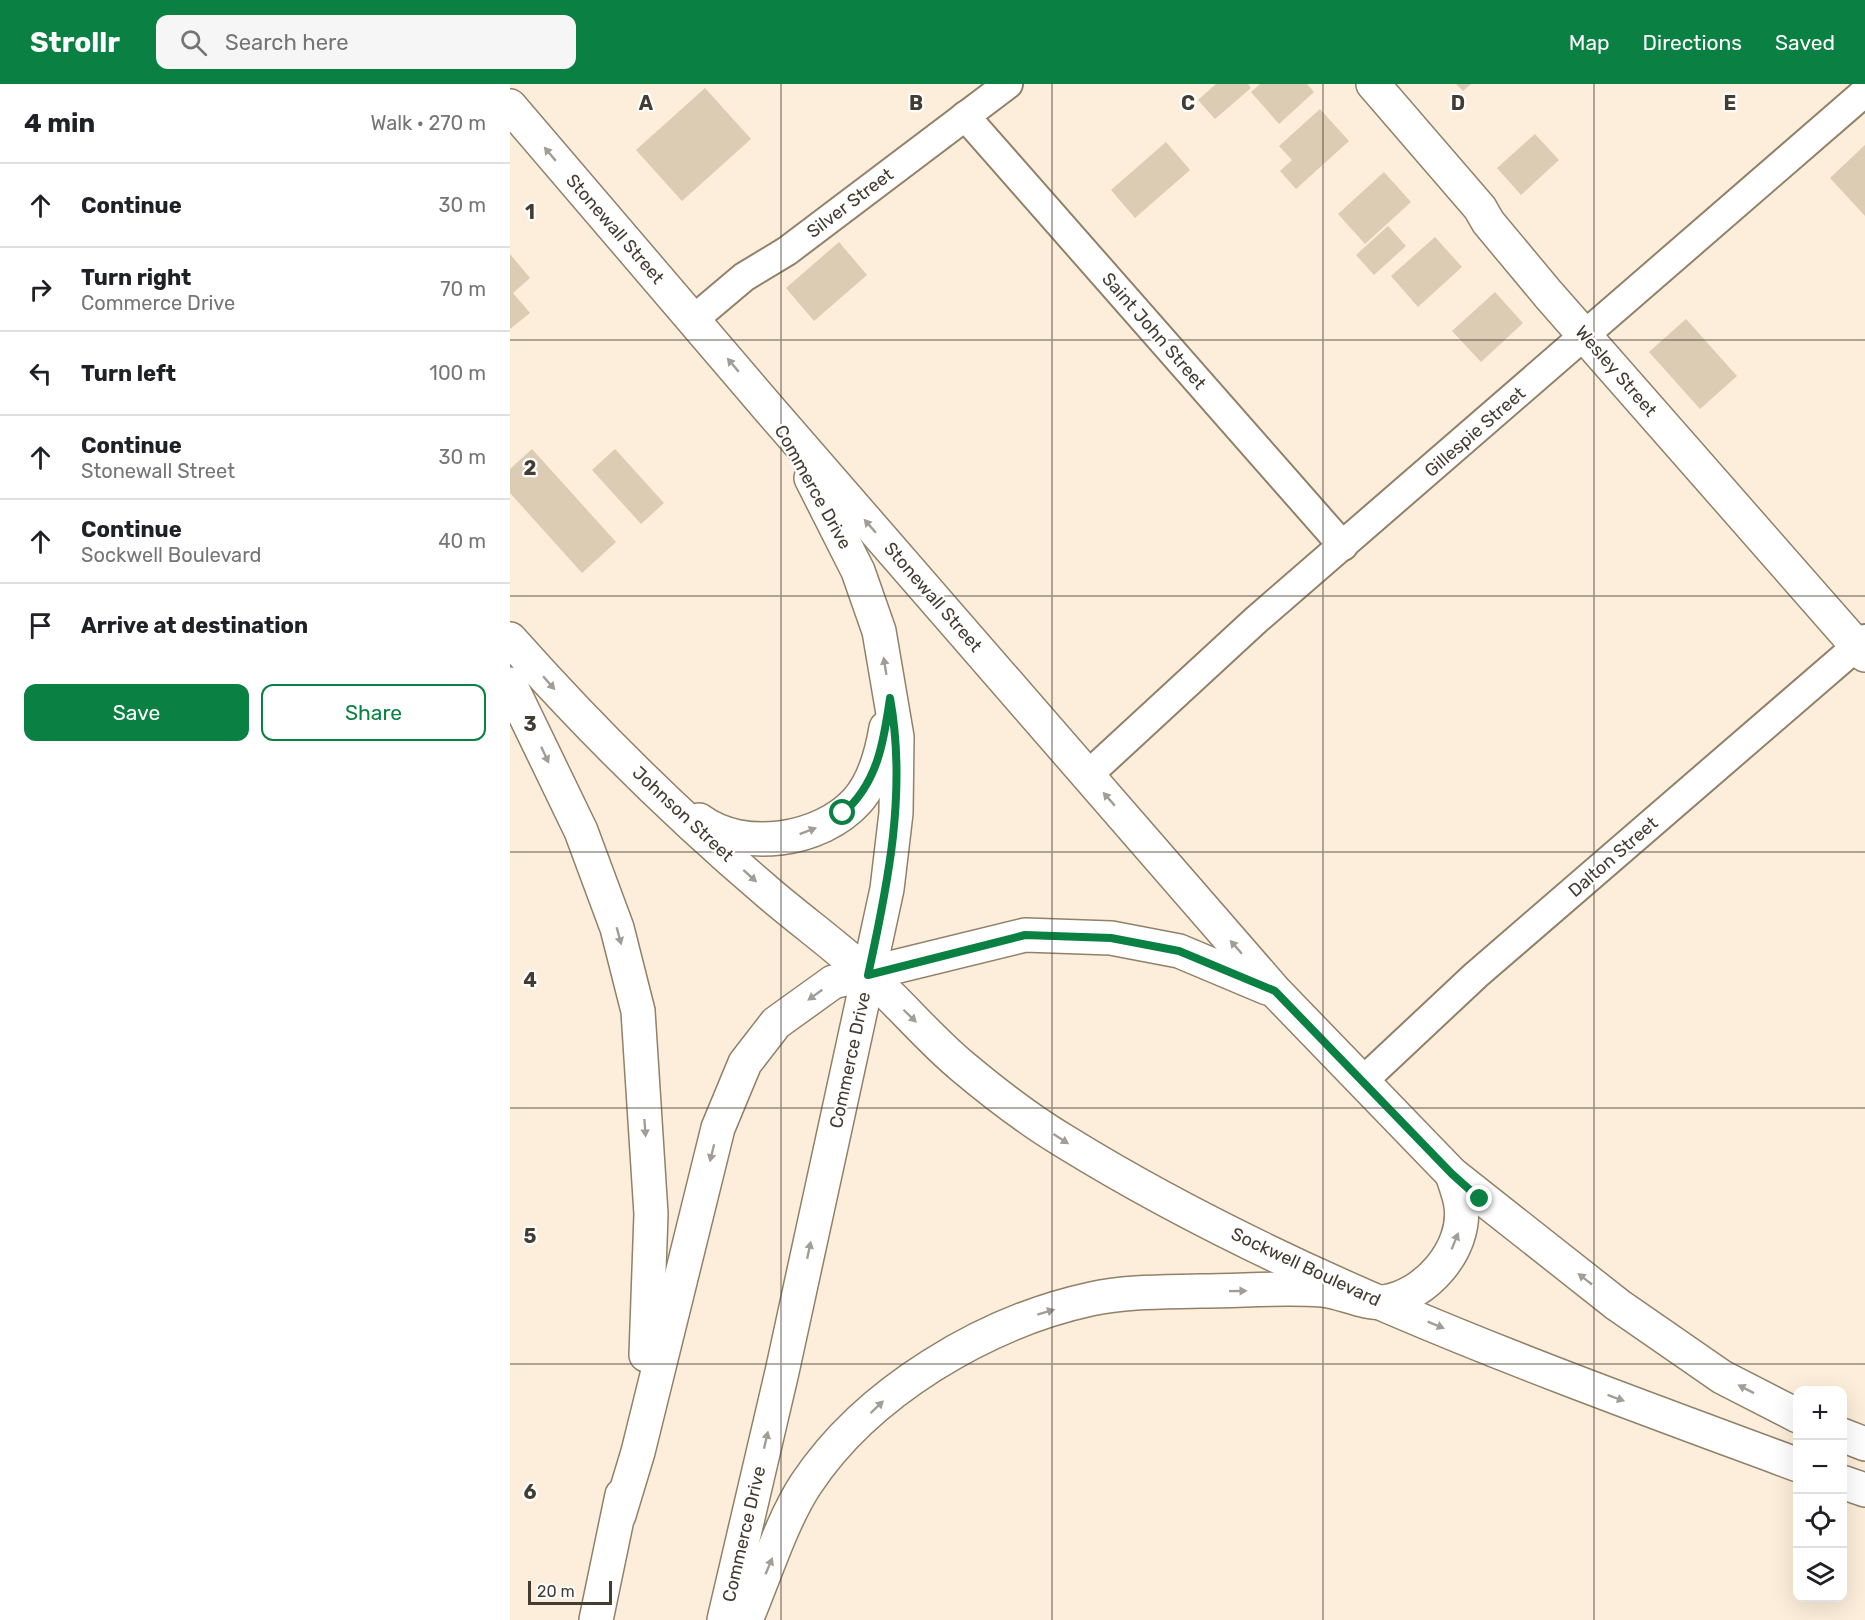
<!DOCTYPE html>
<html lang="en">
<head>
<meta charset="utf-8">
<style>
	:root { --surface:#fff; --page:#f6f6f6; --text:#202124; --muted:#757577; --line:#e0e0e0; --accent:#0b8043 }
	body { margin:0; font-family:Rubik,sans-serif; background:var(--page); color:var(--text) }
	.controls { position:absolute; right:18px; bottom:18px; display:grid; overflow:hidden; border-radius:12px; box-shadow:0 6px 24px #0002 }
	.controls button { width:54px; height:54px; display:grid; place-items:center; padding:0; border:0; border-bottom:2px solid var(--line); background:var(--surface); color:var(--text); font:30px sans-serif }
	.scale { position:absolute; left:18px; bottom:15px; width:84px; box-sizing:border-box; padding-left:6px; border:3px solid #433c32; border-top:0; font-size:16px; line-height:21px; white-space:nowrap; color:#433c32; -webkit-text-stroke:4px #fff; paint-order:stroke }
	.stop { position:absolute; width:18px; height:18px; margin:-14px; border:4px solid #0b8043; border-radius:50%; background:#fff }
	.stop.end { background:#0b8043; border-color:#fff; box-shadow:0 2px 6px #0008 }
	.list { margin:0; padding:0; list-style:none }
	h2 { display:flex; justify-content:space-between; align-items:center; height:78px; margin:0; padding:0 24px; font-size:26px }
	h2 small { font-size:20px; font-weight:400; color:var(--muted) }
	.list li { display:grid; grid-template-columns:39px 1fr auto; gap:18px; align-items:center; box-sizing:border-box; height:84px; padding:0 24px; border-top:2px solid var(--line) }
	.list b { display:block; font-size:22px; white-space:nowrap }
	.list p { margin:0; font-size:20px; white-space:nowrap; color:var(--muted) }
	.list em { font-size:20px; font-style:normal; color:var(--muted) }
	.actions { display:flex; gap:12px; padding:18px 24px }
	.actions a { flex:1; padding:14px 0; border:2px solid var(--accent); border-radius:12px; text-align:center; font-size:21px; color:var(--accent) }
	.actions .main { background:var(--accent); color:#fff }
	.icon { flex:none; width:33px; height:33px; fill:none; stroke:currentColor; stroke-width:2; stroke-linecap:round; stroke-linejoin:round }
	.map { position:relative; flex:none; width:1355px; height:1536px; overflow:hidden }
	header { display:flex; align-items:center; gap:36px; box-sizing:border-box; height:84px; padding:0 30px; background:var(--accent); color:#fff }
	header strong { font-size:28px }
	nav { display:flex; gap:33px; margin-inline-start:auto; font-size:21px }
	.search { width:420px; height:54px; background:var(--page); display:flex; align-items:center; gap:15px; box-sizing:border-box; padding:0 21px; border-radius:12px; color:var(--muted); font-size:22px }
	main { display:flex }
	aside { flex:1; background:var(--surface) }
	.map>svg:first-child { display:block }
	.building { fill:#dcccb3 }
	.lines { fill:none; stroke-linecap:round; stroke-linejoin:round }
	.street-casing { stroke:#918169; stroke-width:32 }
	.secondary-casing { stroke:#918169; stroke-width:36 }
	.primary-casing { stroke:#918169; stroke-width:36 }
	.street { stroke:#fff; stroke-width:28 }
	.secondary { stroke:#fff; stroke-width:33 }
	.primary { stroke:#fff; stroke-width:33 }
	.oneway { fill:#a19e98 }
	.route { stroke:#0b8043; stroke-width:8 }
	.grid { fill:none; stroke:#433c32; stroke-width:1.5; stroke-opacity:0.55 }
	.labels { text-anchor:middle; stroke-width:4.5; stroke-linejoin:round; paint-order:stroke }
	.street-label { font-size:18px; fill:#433c32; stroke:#fff }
	.grid-label { font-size:20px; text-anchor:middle; font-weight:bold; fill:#433c32; stroke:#fff; stroke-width:4.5; stroke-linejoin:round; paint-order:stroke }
</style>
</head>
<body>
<header>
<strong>Strollr</strong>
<div class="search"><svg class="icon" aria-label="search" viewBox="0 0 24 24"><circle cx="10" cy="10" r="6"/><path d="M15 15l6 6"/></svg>Search here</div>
<nav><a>Map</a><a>Directions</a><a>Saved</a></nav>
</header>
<main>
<aside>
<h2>4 min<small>Walk · 270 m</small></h2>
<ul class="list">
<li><svg class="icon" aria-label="ahead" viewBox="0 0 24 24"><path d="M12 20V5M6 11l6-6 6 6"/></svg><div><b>Continue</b></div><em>30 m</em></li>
<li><svg class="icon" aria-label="right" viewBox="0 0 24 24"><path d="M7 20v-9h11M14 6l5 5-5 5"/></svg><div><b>Turn right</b><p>Commerce Drive</p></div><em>70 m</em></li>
<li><svg class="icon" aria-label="left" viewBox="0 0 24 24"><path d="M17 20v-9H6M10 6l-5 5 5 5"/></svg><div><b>Turn left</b></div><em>100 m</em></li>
<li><svg class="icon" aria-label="ahead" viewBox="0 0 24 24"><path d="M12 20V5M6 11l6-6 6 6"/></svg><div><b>Continue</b><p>Stonewall Street</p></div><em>30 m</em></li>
<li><svg class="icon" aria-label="ahead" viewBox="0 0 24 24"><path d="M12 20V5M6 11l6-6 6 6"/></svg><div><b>Continue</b><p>Sockwell Boulevard</p></div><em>40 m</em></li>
<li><svg class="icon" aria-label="arrive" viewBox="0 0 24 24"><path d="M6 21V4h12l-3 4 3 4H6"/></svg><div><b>Arrive at destination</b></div></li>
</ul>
<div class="actions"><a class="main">Save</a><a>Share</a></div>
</aside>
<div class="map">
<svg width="1355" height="1536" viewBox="0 0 1355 1536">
	<rect width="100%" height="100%" fill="#fceeda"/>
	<g class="building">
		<path d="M706,0h32l3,4 -36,31 -17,-19z"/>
		<path d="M750,0h47l7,8 -35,32 -28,-32z"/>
		<path d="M946,0h15l-8,7z"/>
		<path d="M195,4l46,51 -69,62 -46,-51z"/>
		<path d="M810,25l29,32 -53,48 -16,-18 12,-11 -13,-14z"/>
		<path d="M1025,50l24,26 -38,35 -24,-27z"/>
		<path d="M656,58l24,28 -55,48 -24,-28z"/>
		<path d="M1355,61v71l-35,-38z"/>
		<path d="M874,88l27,30 -46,42 -27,-30z"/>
		<path d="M878,142l18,20 -32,29 -18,-20z"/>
		<path d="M925,153l27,30 -44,40 -27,-31z"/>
		<path d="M329,158l28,33 -53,46 -28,-33z"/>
		<path d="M0,170l20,24 -17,15 17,20 -20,16z"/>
		<path d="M985,208l28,31 -42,39 -29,-31z"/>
		<path d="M1176,235l51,57 -37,33 -51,-57z"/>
		<path d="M22,365l84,93 -34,31 -72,-80v-24z"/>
		<path d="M105,365l49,54 -23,21 -49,-54z"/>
	</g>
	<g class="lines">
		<defs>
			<g id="street">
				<path d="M455,32l378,430"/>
				<path d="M183,236l51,-43 43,-26 221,-167"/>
				<path d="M578,691l168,-155 609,-528"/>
				<path d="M854,996l112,-105 389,-336"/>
			</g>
			<path id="secondary" d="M863,0l107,124 8,14 60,72 317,361"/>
			<g id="primary">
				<path d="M0,22l260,304 505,581 177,183 166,131 104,72 76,39"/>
				<path d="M0,555c81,91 168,177 261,256 32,27 66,52 97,80 33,29 61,64 95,92 31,26 66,53 101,74 228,141 484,231 734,324"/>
				<path d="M0,600l71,147 36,97 21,83 13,203 -5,141"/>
				<path d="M189,736c44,33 122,21 158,-19 17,-19 25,-49 29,-73"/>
				<path d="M1332,1351l23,9"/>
				<path d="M1332,1398l23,8"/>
				<path d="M109,1431l19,-63 80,-324 27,-65 31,-40 57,-41 192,-47 86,3 68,13 88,37"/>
				<path d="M86,1536l26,-125"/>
				<path d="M214,1536l58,-248 105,-483 9,-76 1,-76 -18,-106 -21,-60 -47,-93"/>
				<path d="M236,1536c18,-42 36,-100 60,-136 61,-92 179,-162 285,-185 36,-8 74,-7 110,-8 40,0 81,-4 121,-1 18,1 44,15 61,12 42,-5 84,-53 78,-96 -1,-10 -6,-22 -9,-32"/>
			</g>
		</defs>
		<use href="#street" class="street-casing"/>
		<use href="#secondary" class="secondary-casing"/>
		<use href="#primary" class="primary-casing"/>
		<use href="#street" class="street"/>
		<use href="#secondary" class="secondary"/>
		<use href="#primary" class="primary"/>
	</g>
	<defs><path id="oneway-solid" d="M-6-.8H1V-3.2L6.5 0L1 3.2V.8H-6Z" transform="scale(1.5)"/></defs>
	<g class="oneway">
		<use href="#oneway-solid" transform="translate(40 70) rotate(-130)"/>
		<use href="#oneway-solid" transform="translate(223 281) rotate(-130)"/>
		<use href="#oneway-solid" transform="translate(360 442) rotate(-131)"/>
		<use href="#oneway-solid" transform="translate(375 582) rotate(-99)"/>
		<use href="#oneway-solid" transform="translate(39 599) rotate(49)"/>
		<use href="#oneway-solid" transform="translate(35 671) rotate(65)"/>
		<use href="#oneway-solid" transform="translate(599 715) rotate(-131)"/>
		<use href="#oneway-solid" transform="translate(298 747) rotate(-21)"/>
		<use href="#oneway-solid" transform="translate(240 792) rotate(42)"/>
		<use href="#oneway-solid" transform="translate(109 852) rotate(75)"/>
		<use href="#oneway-solid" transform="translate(726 863) rotate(-131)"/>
		<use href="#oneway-solid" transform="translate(305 911) rotate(144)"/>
		<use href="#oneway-solid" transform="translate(400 932) rotate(44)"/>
		<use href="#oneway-solid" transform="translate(135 1044) rotate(86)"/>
		<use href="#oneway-solid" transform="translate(551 1055) rotate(33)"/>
		<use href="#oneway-solid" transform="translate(202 1069) rotate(104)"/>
		<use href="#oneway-solid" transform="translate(945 1157) rotate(-68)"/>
		<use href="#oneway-solid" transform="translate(299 1166) rotate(-78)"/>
		<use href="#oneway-solid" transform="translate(1075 1195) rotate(-142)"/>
		<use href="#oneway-solid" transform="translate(728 1207) rotate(-1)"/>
		<use href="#oneway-solid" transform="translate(536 1228) rotate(-17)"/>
		<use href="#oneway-solid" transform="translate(926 1241) rotate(22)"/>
		<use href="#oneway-solid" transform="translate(1236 1305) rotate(-153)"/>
		<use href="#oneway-solid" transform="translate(1106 1314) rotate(20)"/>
		<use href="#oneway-solid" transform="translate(367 1323) rotate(-44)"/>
		<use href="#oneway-solid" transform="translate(256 1356) rotate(-77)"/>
		<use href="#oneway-solid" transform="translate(259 1482) rotate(-67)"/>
	</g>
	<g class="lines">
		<path class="route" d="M333,729c35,-30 41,-73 47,-115 17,93 -2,186 -22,277l157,-40 86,3 68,13 96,40 177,183 28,25"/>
	</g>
	<path class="grid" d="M271,0v1536M542,0v1536M813,0v1536M1084,0v1536M0,256h1355M0,512h1355M0,768h1355M0,1024h1355M0,1280h1355"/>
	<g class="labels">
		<g class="street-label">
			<text transform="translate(340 119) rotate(-37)" y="6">Silver Street</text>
			<text transform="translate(105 145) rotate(49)" y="6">Stonewall Street</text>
			<text transform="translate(644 247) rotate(49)" y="6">Saint John Street</text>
			<text transform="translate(1106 287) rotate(49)" y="6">Wesley Street</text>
			<text transform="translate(965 348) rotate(-41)" y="6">Gillespie Street</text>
			<text transform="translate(303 403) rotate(61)" y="6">Commerce Drive</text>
			<text transform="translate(423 513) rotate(49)" y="6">Stonewall Street</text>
			<text transform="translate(173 730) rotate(43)" y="6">Johnson Street</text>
			<text transform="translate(1103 773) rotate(-41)" y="6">Dalton Street</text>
			<text transform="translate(340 976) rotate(-78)" y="6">Commerce Drive</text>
			<text transform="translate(796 1183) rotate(25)" y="6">Sockwell Boulevard</text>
			<text transform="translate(234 1450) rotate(-77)" y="6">Commerce Drive</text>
		</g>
	</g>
	<g class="grid-label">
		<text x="136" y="26">A</text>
		<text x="406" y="26">B</text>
		<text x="678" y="26">C</text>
		<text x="948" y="26">D</text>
		<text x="1220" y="26">E</text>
		<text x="20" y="135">1</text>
		<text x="20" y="391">2</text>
		<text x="20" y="647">3</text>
		<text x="20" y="903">4</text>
		<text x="20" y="1159">5</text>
		<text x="20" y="1415">6</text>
	</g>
</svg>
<div class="controls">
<button>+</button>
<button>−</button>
<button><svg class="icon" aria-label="locate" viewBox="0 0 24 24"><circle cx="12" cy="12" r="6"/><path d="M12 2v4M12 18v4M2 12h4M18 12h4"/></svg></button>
<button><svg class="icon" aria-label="layers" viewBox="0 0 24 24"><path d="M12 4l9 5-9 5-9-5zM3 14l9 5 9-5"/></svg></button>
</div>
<div class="scale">20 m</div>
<div class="stop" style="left:333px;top:729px"></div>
<div class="stop end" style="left:970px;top:1115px"></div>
</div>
</main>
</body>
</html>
